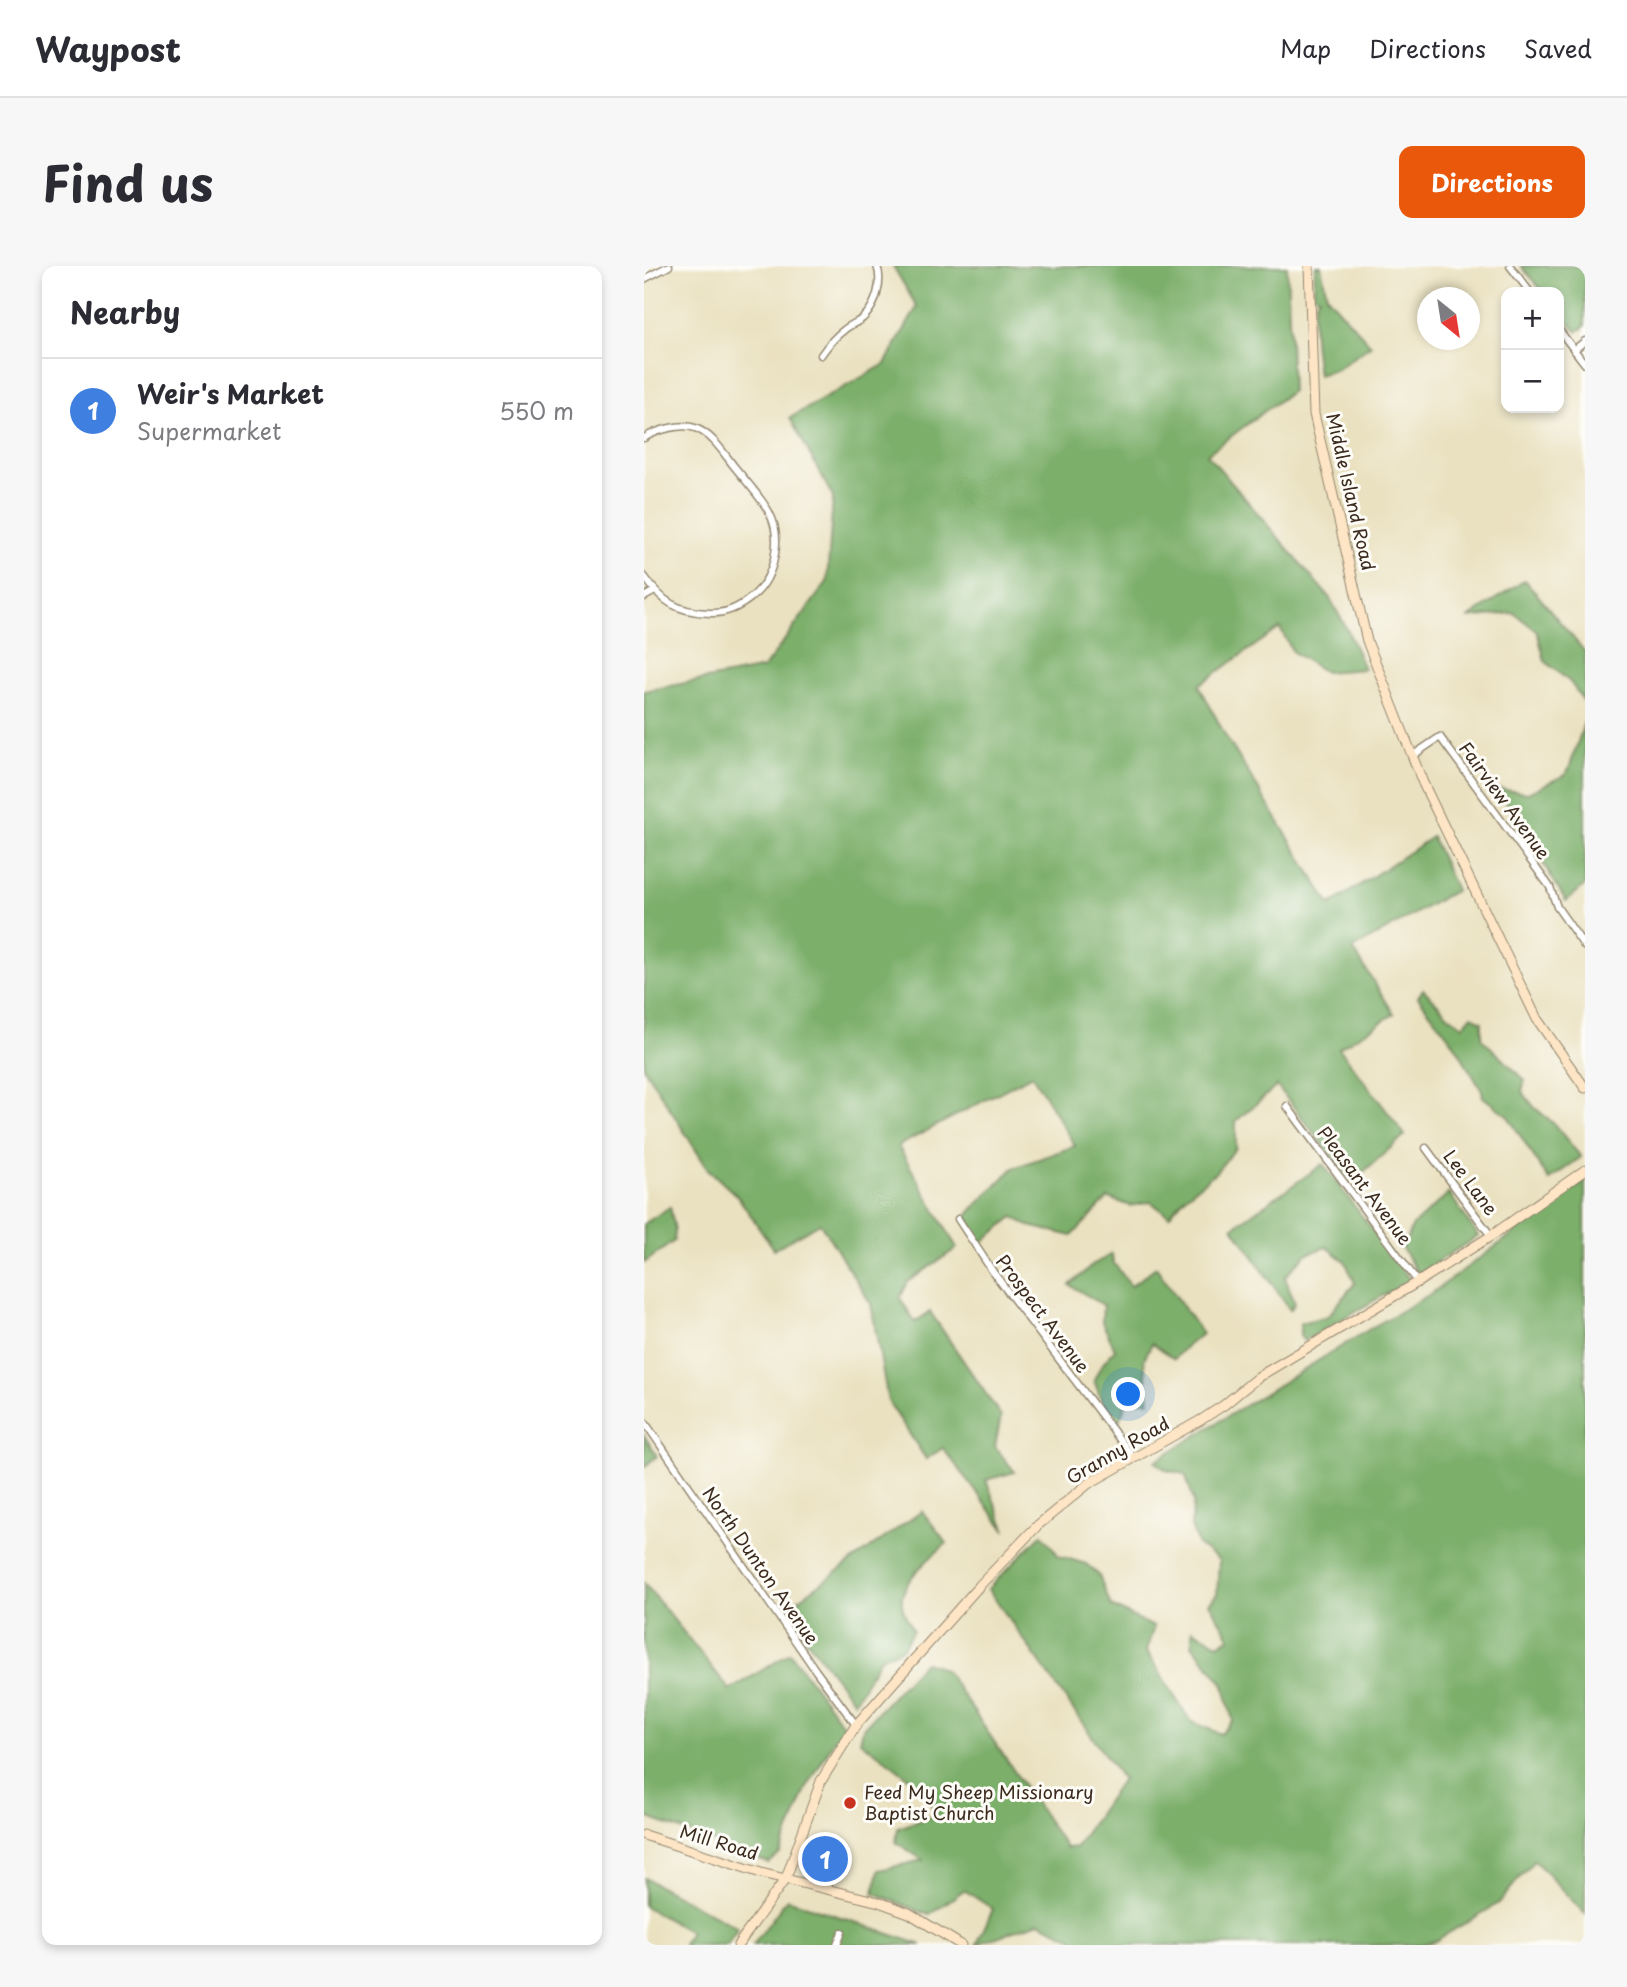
<!DOCTYPE html>
<html lang="en">
<head>
<meta charset="utf-8">
<style>
	:root { --surface:#fff; --page:#f7f7f7; --text:#2b2b33; --muted:#7c7c81; --line:#e1e1e2; --accent:#ea580c }
	body { margin:0; font-family:"Playpen Sans",sans-serif; background:var(--page); color:var(--text) }
	.controls { position:absolute; right:21px; top:21px; display:grid; overflow:hidden; border-radius:14px; box-shadow:0 4px 10px #0003 }
	.controls button { width:63px; height:63px; display:grid; place-items:center; padding:0; border:0; border-bottom:2px solid var(--line); background:var(--surface); color:var(--text); font:35px sans-serif }
	.compass { position:absolute; left:773px; top:21px; width:63px; height:63px; border-radius:50%; background:var(--surface); box-shadow:0 4px 10px #0003; rotate:150deg }
	.you { position:absolute; left:485px; top:1129px; width:24px; height:24px; margin:-18px; border:5px solid #fff; border-radius:50%; background:#1a73e8; box-shadow:0 0 0 10px #1a73e833 }
	.badge { display:grid; place-items:center; width:46px; height:46px; border-radius:50%; background:var(--accent); color:#fff; font-size:23px; font-weight:700 }
	.pin { position:absolute; translate:-50% -50%; border:4px solid #fff; box-shadow:0 2px 7px #0006 }
	.list { margin:0; padding:0; list-style:none }
	h2 { display:flex; justify-content:space-between; align-items:center; height:91px; margin:0; padding:0 28px; font-size:30px }
	h2 small { font-size:23px; font-weight:400; color:var(--muted) }
	.list li { display:grid; grid-template-columns:46px 1fr auto; gap:21px; align-items:center; box-sizing:border-box; height:105px; padding:0 28px; border-top:2px solid var(--line) }
	.list b { display:block; font-size:26px; white-space:nowrap }
	.list p { margin:0; font-size:23px; white-space:nowrap; color:var(--muted) }
	.list em { font-size:23px; font-style:normal; color:var(--muted) }
	.map { position:relative; flex:none; width:941px; height:1679px; overflow:hidden; border-radius:14px }
	header { display:flex; align-items:center; gap:42px; box-sizing:border-box; height:98px; padding:0 35px; background:var(--surface); border-bottom:2px solid var(--line) }
	header strong { font-size:33px }
	nav { display:flex; gap:38px; margin-inline-start:auto; font-size:24px }
	.intro { display:flex; align-items:center; justify-content:space-between; box-sizing:border-box; height:168px; padding:0 42px }
	h1 { margin:0; font-size:49px }
	.button { padding:18px 32px; border-radius:14px; background:var(--accent); color:#fff; font-size:24px; font-weight:700 }
	main { display:flex; gap:42px; padding:0 42px }
	aside { flex:1; background:var(--surface); border-radius:14px; box-shadow:0 4px 10px #0003 }
	.map>svg:first-child { display:block }
	.forest { fill:#7baf6b; stroke:#5b6c44; stroke-width:2 }
	.lines { fill:none; stroke-linecap:round; stroke-linejoin:round }
	.street-casing { stroke:#92866f; stroke-width:9 }
	.secondary-casing { stroke:#92866f; stroke-width:11 }
	.street { stroke:#fff; stroke-width:6 }
	.secondary { stroke:#fde5c5; stroke-width:9 }
	.poi-dot { fill:#c8321e; stroke:#fdfcf7; stroke-width:2.5 }
	.labels { text-anchor:middle; stroke-width:6; stroke-linejoin:round; paint-order:stroke }
	.street-label { font-size:18px; fill:#3b2a1e; stroke:#fdfcf7 }
	.poi-label { font-size:18px; fill:#3b2a1e; stroke:#fdfcf7; text-anchor:start }
</style>
</head>
<body>
<header>
<strong>Waypost</strong>
<nav><a>Map</a><a>Directions</a><a>Saved</a></nav>
</header>
<div class="intro"><h1>Find us</h1><a class="button">Directions</a></div>
<main>
<aside>
<h2>Nearby<small></small></h2>
<ul class="list">
<li><span class="badge" style="background:#3f7fe0">1</span><div><b>Weir's Market</b><p>Supermarket</p></div><em>550 m</em></li>
</ul>
</aside>
<div class="map">
<svg width="941" height="1679" viewBox="0 0 941 1679">
	<rect width="100%" height="100%" fill="#fdfcf7"/>
	<filter id="ink" filterUnits="userSpaceOnUse"><feTurbulence type="fractalNoise" baseFrequency=".0143" numOctaves="2"/><feDisplacementMap in="SourceGraphic" scale="14" xChannelSelector="R" yChannelSelector="G"/><feConvolveMatrix kernelMatrix="1 2 1 2 8 2 1 2 1" color-interpolation-filters="sRGB"/></filter>
	<filter id="wash" filterUnits="userSpaceOnUse"><feTurbulence type="fractalNoise" baseFrequency=".00686" numOctaves="4" result="noise"/><feDisplacementMap in="SourceGraphic" scale="28" xChannelSelector="R" yChannelSelector="G"/><feGaussianBlur stdDeviation="1.57" result="paint"/><feColorMatrix in="noise" values="0 0 0 0 0 0 0 0 0 0 0 0 0 0 0 0 0 1.4 0 .05"/><feComposite in="paint" operator="in"/></filter>
	<g filter="url(#wash)">
		<rect width="100%" height="100%" fill="#eae1c0"/>
		<g class="forest">
			<path d="M249,0h394l5,125 -85,63 122,143 19,34 16,38 -39,3 -32,-20 -13,-24 -81,57 26,50 105,170 102,-68 24,53 -103,59 41,65 -55,34 66,87 -53,47 -75,-96 -41,35v27l-20,24 -30,24 -17,20 -18,-14 -20,4 -23,-8 -36,38 -43,-10 -16,-9 -32,26 -15,-27 47,-48 62,-22 -43,-71 -134,71 59,102 -49,34 -8,16 15,24 15,-10 71,104 -6,31 20,25 -29,8 20,51 -63,-83 -17,11 -38,-58 -17,-97 -51,-81 -46,26 -36,-52 -30,-28 -64,-101v-377l120,-23 63,-86 6,-85 -43,-79 95,-54 32,-57z"/>
			<path d="M673,0h4l6,30 44,49 -34,24 -19,6c-2,-18 -10,-65 1,-78l-5,-3 1,-27z"/>
			<path d="M877,0h64v60l-8,6 -18,-21v-19h-16z"/>
			<path d="M881,314l60,72v51l-15,-21 -25,-21 -8,-30 -23,-18 -46,5z"/>
			<path d="M941,454v165l-19,16 -68,-112 30,4 37,-18 4,-6z"/>
			<path d="M779,723l26,27 14,10 9,-11 10,7v17l43,41 -3,11 12,16 20,17 27,33 -32,23 -42,-65 -24,-18 -1,-6 -27,-46 -37,-48z"/>
			<path d="M679,898l87,116 -106,61 -4,-5v-13l28,-7 27,-33 -10,-22 -18,-14 -21,7 -21,23 10,27 -5,6 -57,-83z"/>
			<path d="M941,915v733l-51,-54 -35,43 -64,38 -17,4h-339l-8,-8 -32,-15 -62,22 16,-35 -29,-19 -35,25 -55,-22 5,-23 44,-10 -27,-18 2,-14 38,-13c-10,-32 -51,-54 -76,-74l3,-13 61,-66 11,3 12,7 119,176 10,-1 46,-68 -134,-190 54,-55 17,22 27,8 13,11 12,31 43,21 -8,24 44,70 31,13 12,-13 -10,-38 -31,-38v-15l26,14 12,-6 -21,-35 8,-9 2,-34 -21,-15 -7,-19 3,-25 -9,-27 -19,-4 -11,-9 213,-131 64,-37z"/>
			<path d="M805,927l29,43 -60,38 -16,-26 11,-23z"/>
			<path d="M26,941l5,23 -1,11 -30,22v-39z"/>
			<path d="M468,988l1,8 18,24 25,-19 46,67 -17,13 -11,12 -22,-16 -8,16 5,42h-22l-10,25 -16,-27 -7,-19 7,-14 14,-17 -13,-27 1,-17 -33,-20 24,-21z"/>
			<path d="M0,1169l13,21 -13,11z"/>
			<path d="M278,1245l25,32c-15,13 -48,39 -45,61 1,9 7,18 11,26l-10,18 -23,10 -26,44 -70,-92z"/>
			<path d="M0,1317l86,107 60,-37 53,72 -36,62 -27,67 -11,9 -125,-47z"/>
			<path d="M0,1612l10,5 84,45 -11,17h-44l7,-13 -46,-26z"/>
			<path d="M143,1633l135,46h-169z"/>
		</g>
	</g>
	<g filter="url(#ink)">
		<g class="lines">
			<defs>
				<g id="street">
					<path d="M866,0l20,26"/>
					<path d="M0,13l25,-13"/>
					<path d="M915,64l26,34"/>
					<path d="M930,84l11,-9"/>
					<path d="M177,89c7,-10 13,-18 23,-25 5,-5 13,-7 19,-12 13,-12 20,-36 14,-52"/>
					<path d="M0,172c13,-8 37,-15 51,-10 17,6 28,24 38,37 12,15 27,31 36,47 14,26 6,65 -16,84 -13,11 -26,18 -43,17 -33,-1 -48,-11 -66,-37"/>
					<path d="M0,331l11,-6"/>
					<path d="M768,490l28,-19 110,150 7,20 28,40"/>
					<path d="M643,840l131,176"/>
					<path d="M782,882l65,88"/>
					<path d="M314,953l35,53 140,185"/>
					<path d="M0,1155l172,250 40,54"/>
					<path d="M193,1679l5,-13"/>
				</g>
				<g id="secondary">
					<path d="M665,0l5,148 53,227 56,142 114,236 48,69"/>
					<path d="M0,1569l117,38 118,29 30,11 52,32"/>
					<path d="M94,1679l48,-67 35,-97 35,-56 124,-140 58,-60 50,-41 113,-64 23,-15 34,-28 160,-95 73,-46 94,-66"/>
				</g>
			</defs>
			<use href="#street" class="street-casing"/>
			<use href="#secondary" class="secondary-casing"/>
			<use href="#street" class="street"/>
			<use href="#secondary" class="secondary"/>
		</g>
	</g>
	<circle class="poi-dot" cx="206" cy="1537" r="7"/>
	<g class="labels">
		<g class="street-label">
			<text transform="translate(706 226) rotate(77)" y="6">Middle Island Road</text>
			<text transform="translate(860 535) rotate(54)" y="6">Fairview Avenue</text>
			<text transform="translate(826 917) rotate(53)" y="6">Lee Lane</text>
			<text transform="translate(720 920) rotate(53)" y="6">Pleasant Avenue</text>
			<text transform="translate(398 1048) rotate(53)" y="6">Prospect Avenue</text>
			<text transform="translate(474 1185) rotate(-30)" y="6">Granny Road</text>
			<text transform="translate(116 1300) rotate(55)" y="6">North Dunton Avenue</text>
			<text transform="translate(75 1577) rotate(17)" y="6">Mill Road</text>
		</g>
		<g class="poi-label">
			<text x="220" y="1533">Feed My Sheep Missionary<tspan x="220" dy="21">Baptist Church</tspan></text>
		</g>
	</g>
</svg>
<div class="controls">
<button>+</button>
<button>−</button>
</div>
<svg class="compass" viewBox="-18 -18 36 36"><path d="M0-13l5 13h-10z" fill="#e53935"/><path d="M0 13l5-13h-10z" fill="#7c7c81"/></svg>
<div class="you"></div>
<div class="pin badge" style="left:181px;top:1593px;background:#3f7fe0">1</div>
</div>
</main>
</body>
</html>
